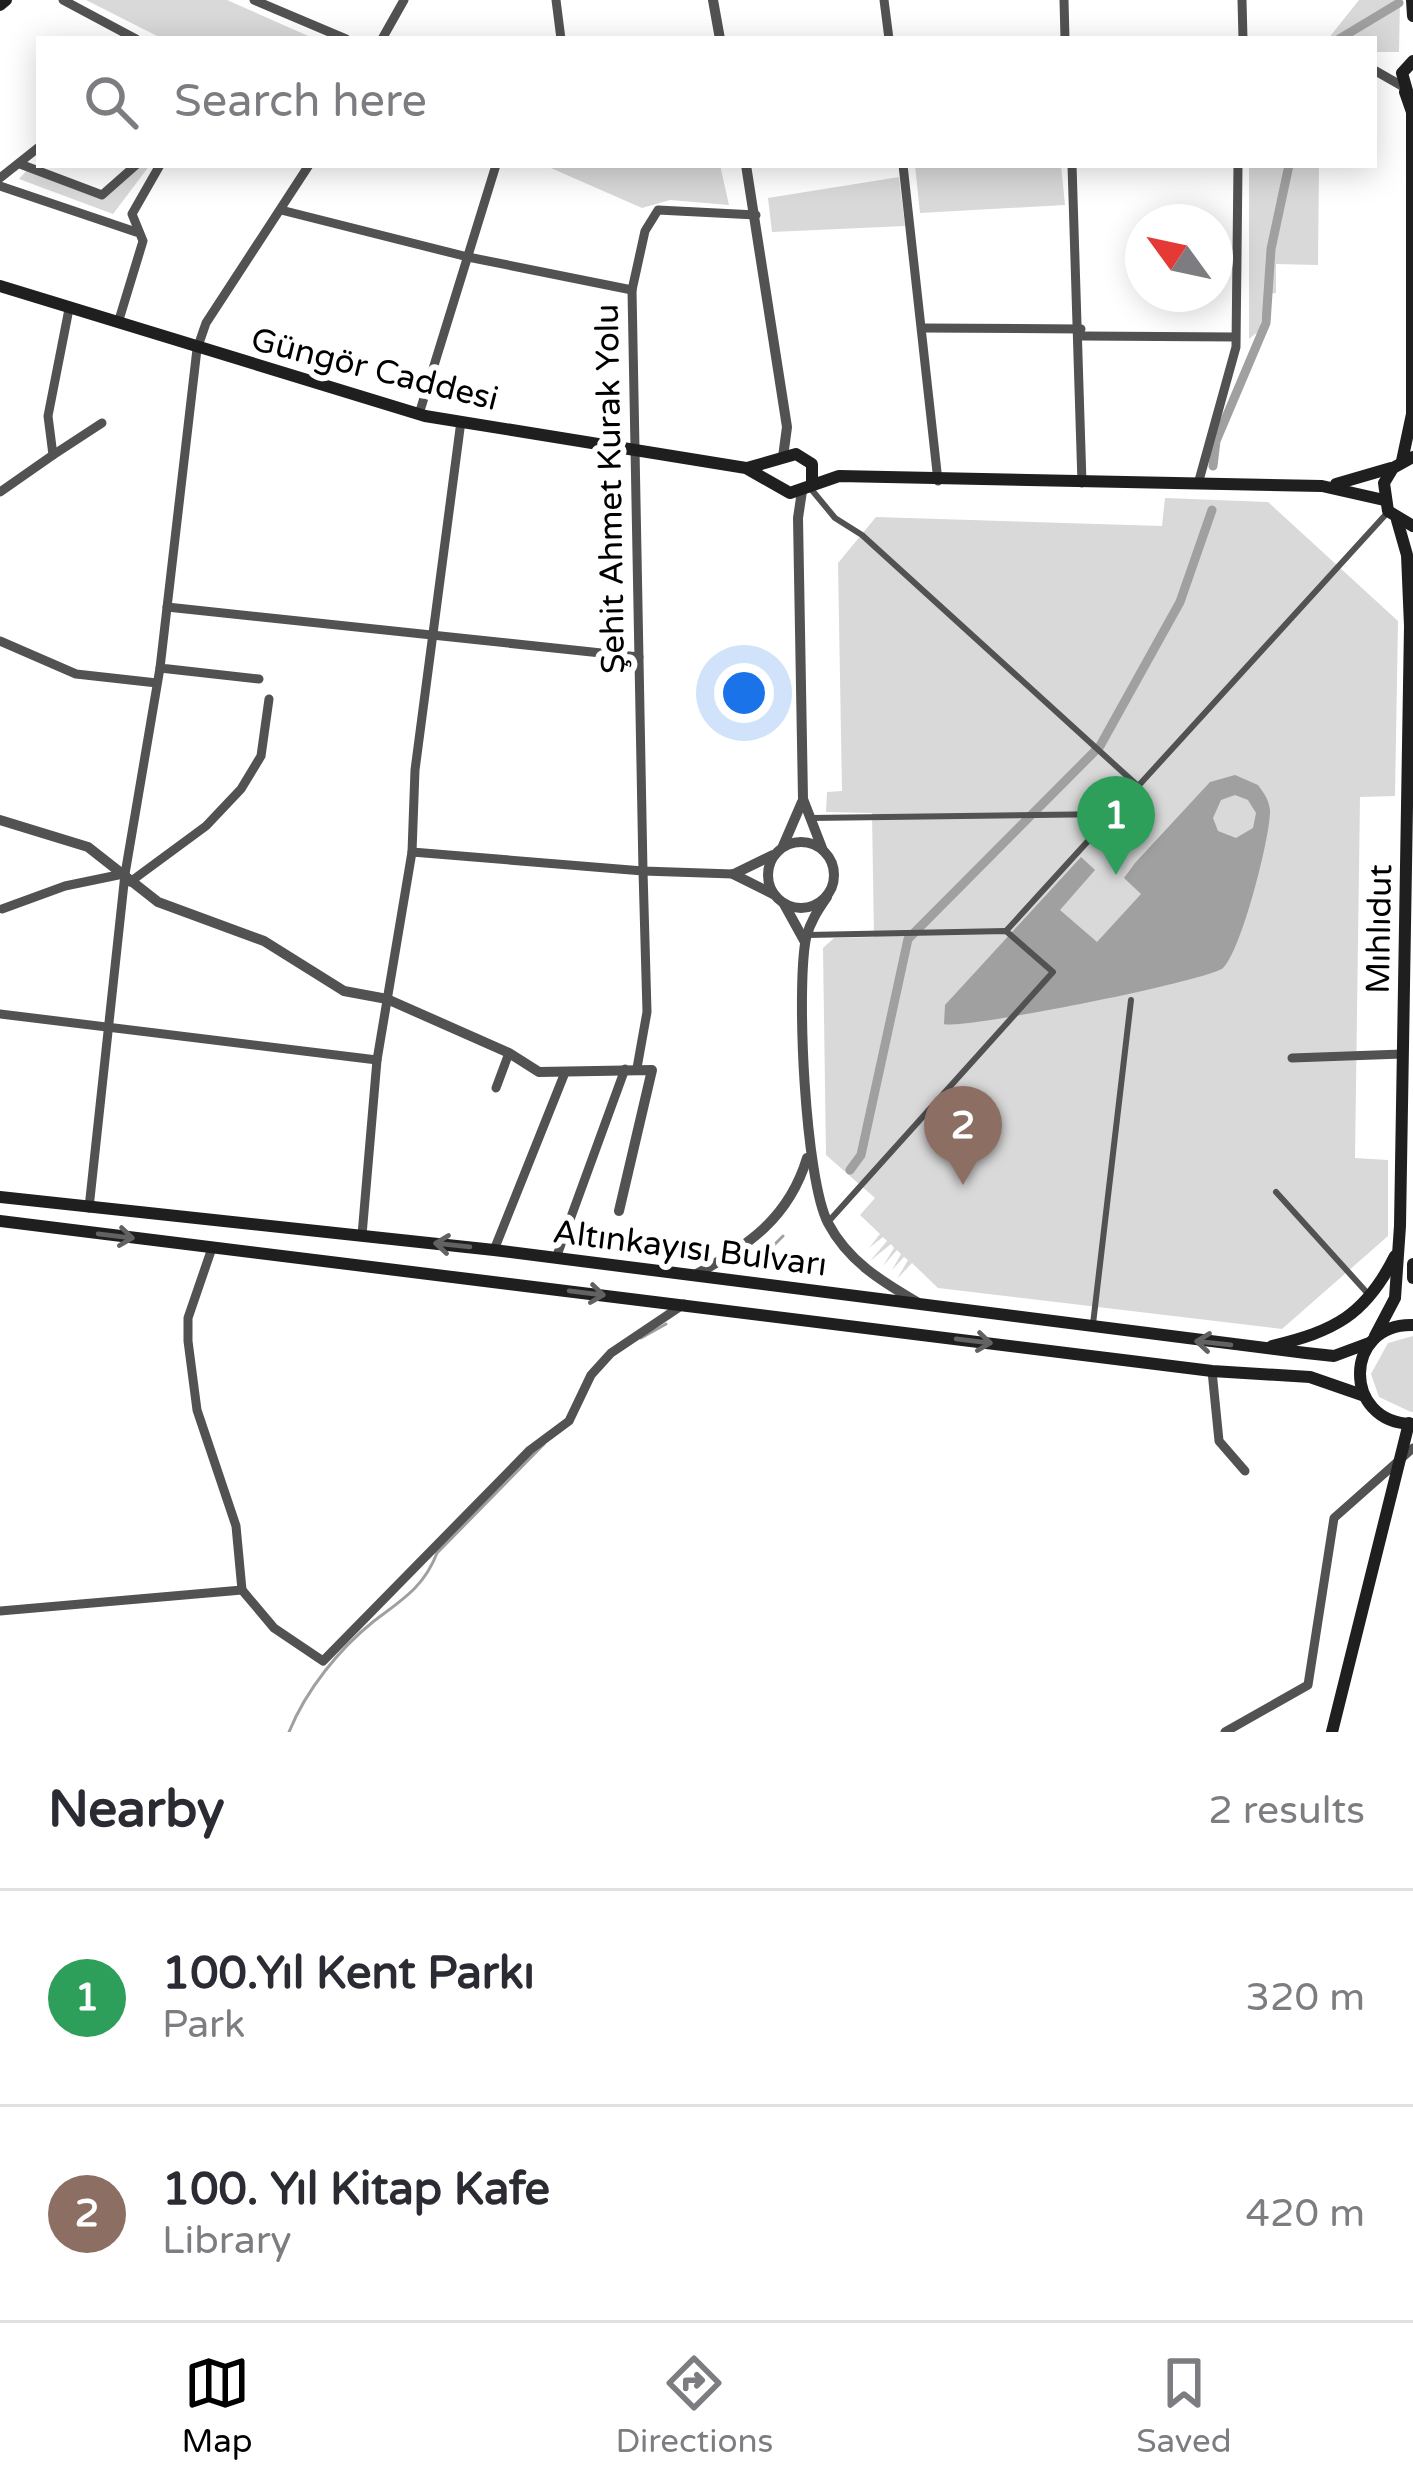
<!DOCTYPE html>
<html lang="en">
<head>
<meta charset="utf-8">
<style>
	:root { --surface:#fff; --page:#f2f2f3; --text:#2b2b33; --muted:#7c7c81; --line:#e1e1e2; --accent:#000 }
	body { margin:0; font-family:"Varela Round",sans-serif; background:var(--page); color:var(--text) }
	.compass { position:absolute; left:1125px; top:204px; width:108px; height:108px; border-radius:50%; background:var(--surface); box-shadow:0 6px 30px #0003; rotate:303deg }
	.you { position:absolute; left:744px; top:693px; width:42px; height:42px; margin:-30px; border:9px solid #fff; border-radius:50%; background:#1a73e8; box-shadow:0 0 0 18px #1a73e833 }
	.badge { display:grid; place-items:center; width:78px; height:78px; border-radius:50%; background:var(--accent); color:#fff; font-size:39px; font-weight:700 }
	.pin { position:absolute; translate:-50% -99px; filter:drop-shadow(0 3px 6px #0008) }
	.pin::after { content:''; position:absolute; top:63px; width:42px; height:36px; background:inherit; clip-path:polygon(0 0,100% 0,50% 100%) }
	.list { margin:0; padding:0; list-style:none }
	h2 { display:flex; justify-content:space-between; align-items:center; height:156px; margin:0; padding:0 48px; font-size:51px }
	h2 small { font-size:39px; font-weight:400; color:var(--muted) }
	.list li { display:grid; grid-template-columns:78px 1fr auto; gap:36px; align-items:center; box-sizing:border-box; height:216px; padding:0 48px; border-top:3px solid var(--line) }
	.list b { display:block; font-size:45px; white-space:nowrap }
	.list p { margin:0; font-size:39px; white-space:nowrap; color:var(--muted) }
	.list em { font-size:39px; font-style:normal; color:var(--muted) }
	.icon { flex:none; width:66px; height:66px; fill:none; stroke:currentColor; stroke-width:2; stroke-linecap:round; stroke-linejoin:round }
	.map { position:relative; flex:none; width:1413px; height:1732px; overflow:hidden }
	.search { position:absolute; background:var(--surface); box-shadow:0 6px 30px #0003; left:36px; right:36px; top:36px; height:132px; display:flex; align-items:center; gap:30px; box-sizing:border-box; padding:0 42px; border-radius:0px; color:var(--muted); font-size:45px }
	.sheet { height:588px; background:var(--surface) }
	nav { display:flex; justify-content:space-around; align-items:center; box-sizing:border-box; height:168px; border-top:3px solid var(--line); background:var(--surface); font-size:33px; color:var(--muted) }
	nav a { display:grid; justify-items:center; gap:6px }
	nav .on { color:var(--accent) }
	.map>svg:first-child { display:block }
	.green { fill:#d9d9d9 }
	.water { fill:#a0a0a0; fill-rule:evenodd }
	.lines { fill:none; stroke-linecap:round; stroke-linejoin:round }
	.stream { stroke:#a0a0a0; stroke-width:3 }
	.canal { stroke:#a0a0a0; stroke-width:9 }
	.pedestrian { stroke:#525252; stroke-width:6 }
	.minor { stroke:#525252; stroke-width:9 }
	.tertiary { stroke:#525252; stroke-width:10 }
	.secondary { stroke:#1f1f1f; stroke-width:12 }
	.oneway { stroke:#626262 }
	.labels { text-anchor:middle; stroke-width:12; stroke-linejoin:round; paint-order:stroke }
	.street-label { font-size:33px; fill:#000; stroke:#fff }
</style>
</head>
<body>
<div class="map">
<svg width="1413" height="1732" viewBox="0 0 1413 1732">
	<rect width="100%" height="100%" fill="#fff"/>
	<g class="green">
		<path d="M86,0h141l88,39h-152z"/>
		<path d="M1359,0h41l-1,52h-25v-13h-46z"/>
		<path d="M135,165h15l-37,49 -94,-35 9,-10 77,23z"/>
		<path d="M544,165h176l9,40 -59,-5 -28,8z"/>
		<path d="M915,165h146l4,40 -145,8z"/>
		<path d="M1249,165h70l-1,100 -42,-1v29l-9,1 -8,37 -10,8z"/>
		<path d="M899,177l6,49 -133,6 -4,-34z"/>
		<path d="M1165,498l103,4 130,119 -3,175 -35,1 -5,361 33,2v76l-106,93 -344,-41 -26,-25 -15,16 11,-19 -4,-3 -12,13 9,-16 -4,-4 -14,16 11,-18 -3,-4 -21,17 17,-20 -4,-4 -14,11 11,-14 -20,-19 15,-17 -49,-43 -3,-207 11,-10 40,-1 -2,-124 -46,-1 1,-20 15,-1 -4,-228 38,-46 286,9z"/>
		<path d="M1413,1336v76h-2l-32,-15 -8,-23 17,-31z"/>
	</g>
	<path class="water" d="M1235,775l23,10c6,8 11,15 12,25 1,25 -29,142 -47,158 -15,13 -261,62 -279,56l1,-19 136,-148 14,13 -35,40 37,32 44,-48 -17,-16 11,-15 75,-81zM1235,795l13,5 8,13 -3,15 -17,10 -18,-7 -5,-13 8,-18z"/>
	<g class="lines">
		<g class="stream">
			<path d="M755,1264l28,-28"/>
			<path d="M641,1338l25,-14"/>
			<path d="M289,1732c17,-42 50,-83 85,-111 28,-21 50,-34 63,-68l107,-109"/>
		</g>
		<g class="canal">
			<path d="M1339,39l60,-36"/>
			<path d="M1213,466l3,-25 50,-118 5,-74 18,-84"/>
			<path d="M850,1170l11,-15 47,-216 192,-193 80,-144 32,-92"/>
		</g>
		<g class="pedestrian">
			<path d="M811,489l24,29 27,17 276,251"/>
			<path d="M811,818l302,-4"/>
			<path d="M1006,931l382,-419"/>
			<path d="M807,935l199,-4 47,41 -224,249"/>
			<path d="M1276,1192l94,104"/>
			<path d="M1093,1324l38,-324"/>
		</g>
		<g class="minor">
			<path d="M63,0l73,39"/>
			<path d="M254,0l92,39"/>
			<path d="M556,0l5,39"/>
			<path d="M884,0l5,39"/>
			<path d="M1064,0l1,39"/>
			<path d="M1242,0l1,39"/>
			<path d="M382,39l22,-39"/>
			<path d="M1374,70l28,16"/>
			<path d="M20,164l82,31 34,-30"/>
			<path d="M903,165l35,316"/>
			<path d="M1072,165l10,318"/>
			<path d="M0,178l39,-31"/>
			<path d="M0,186l136,46"/>
			<path d="M281,210l187,47 164,33"/>
			<path d="M118,323l25,-82 -11,-27 28,-49"/>
			<path d="M923,328l158,1"/>
			<path d="M1082,336l153,1"/>
			<path d="M419,414l77,-249"/>
			<path d="M53,455l49,-32"/>
			<path d="M1198,484l38,-137 2,-182"/>
			<path d="M0,492l53,-37 -5,-39 21,-107"/>
			<path d="M167,607l472,50"/>
			<path d="M0,641l76,33 81,9"/>
			<path d="M259,679l-99,-11 37,-319 9,-26 103,-158"/>
			<path d="M412,852l231,19 4,141 -10,56"/>
			<path d="M733,874l-90,-3 -11,-581 13,-59 13,-21 98,5"/>
			<path d="M130,882l76,-56 35,-37 20,-33 8,-57"/>
			<path d="M2,909l63,-23 58,-12"/>
			<path d="M0,1014l377,46"/>
			<path d="M1292,1058l110,-4"/>
			<path d="M496,1088l13,-35"/>
			<path d="M89,1208l36,-334 35,-206"/>
			<path d="M362,1235l15,-175 35,-208 3,-82 46,-349"/>
			<path d="M212,1248l-24,70v23l9,69 39,116 6,64"/>
			<path d="M494,1250l70,-175"/>
			<path d="M556,1258l69,-189"/>
			<path d="M1212,1371l7,70 26,30"/>
			<path d="M0,1611l242,-21 32,38 49,33 207,-211 39,-29 22,-46 20,-22 73,-49"/>
			<path d="M1225,1732l83,-47 26,-167 79,-70"/>
		</g>
		<g class="tertiary">
			<path d="M713,0l7,39"/>
			<path d="M746,165l41,262 -4,30"/>
			<path d="M802,491l-4,27 5,281 19,49"/>
			<path d="M0,820l88,27 70,55 106,39 80,50 43,8 122,54 30,19 113,-2 -33,141"/>
			<circle cx="801" cy="875" r="33"/>
			<path d="M783,846l19,-44"/>
			<path d="M736,873l37,-18"/>
			<path d="M733,874l40,20"/>
			<path d="M827,897c-9,13 -17,25 -21,41 -10,51 -1,241 22,285 20,38 53,58 89,79"/>
			<path d="M784,904l21,38"/>
			<path d="M695,1275c53,-29 94,-57 112,-117"/>
		</g>
		<g class="secondary">
			<path d="M1412,0l1,16"/>
			<path d="M0,5l6,-5"/>
			<path d="M1408,94l-6,-21 11,-12"/>
			<path d="M0,286l425,130 321,52 44,25 49,-17 483,10 62,14"/>
			<path d="M1413,457l-20,11 -9,15 4,28 25,15"/>
			<path d="M1402,461l10,-47v-302l-7,-20"/>
			<path d="M747,468l49,-14 16,10v19"/>
			<path d="M1336,484l55,-16"/>
			<path d="M0,1197l494,53 812,103 28,3 35,-13"/>
			<path d="M0,1221l1212,150 98,6 52,18"/>
			<path d="M1413,1264v14"/>
			<path d="M1375,1336l20,-38 5,-72 10,-600 -3,-71 -10,-35"/>
			<path d="M1272,1346c62,-15 93,-30 123,-90"/>
			<path d="M1412,1424c-70,-1 -69,-101 1,-99"/>
			<path d="M1332,1732l77,-309"/>
		</g>
	</g>
	<defs><path id="oneway-shaft" d="M-6 0H5M1.5-3L5.5 0L1.5 3" fill="none" stroke-width="1.6" stroke-linecap="round" stroke-linejoin="round" transform="scale(3)"/></defs>
	<g class="oneway">
		<use href="#oneway-shaft" transform="translate(116 1236) rotate(7)"/>
		<use href="#oneway-shaft" transform="translate(452 1245) rotate(-174)"/>
		<use href="#oneway-shaft" transform="translate(587 1293) rotate(7)"/>
		<use href="#oneway-shaft" transform="translate(974 1341) rotate(7)"/>
		<use href="#oneway-shaft" transform="translate(1213 1343) rotate(-174)"/>
	</g>
	<g class="labels">
		<g class="street-label">
			<text transform="translate(375 368) rotate(14)" y="12">Güngör Caddesi</text>
			<text transform="translate(609 489) rotate(-91)" y="12">Şehit Ahmet Kurak Yolu</text>
			<text transform="translate(1378 929) rotate(-89)" y="12">Mıhlıdut</text>
			<text transform="translate(690 1247) rotate(7)" y="12">Altınkayısı Bulvarı</text>
		</g>
	</g>
</svg>
<svg class="compass" viewBox="-18 -18 36 36"><path d="M0-13l5 13h-10z" fill="#e53935"/><path d="M0 13l5-13h-10z" fill="#7c7c81"/></svg>
<div class="you"></div>
<div class="pin badge" style="left:1116px;top:875px;background:#2e9e5b">1</div>
<div class="pin badge" style="left:963px;top:1185px;background:#8d6e63">2</div>
<div class="search"><svg class="icon" aria-label="search" viewBox="0 0 24 24"><circle cx="10" cy="10" r="6"/><path d="M15 15l6 6"/></svg>Search here</div>
</div>
<section class="sheet">
<h2>Nearby<small>2 results</small></h2>
<ul class="list">
<li><span class="badge" style="background:#2e9e5b">1</span><div><b>100.Yıl Kent Parkı</b><p>Park</p></div><em>320 m</em></li>
<li><span class="badge" style="background:#8d6e63">2</span><div><b>100. Yıl Kitap Kafe</b><p>Library</p></div><em>420 m</em></li>
</ul>
</section>
<nav>
<a class="on"><svg class="icon" aria-label="map" viewBox="0 0 24 24"><path d="M3 6l6-2 6 2 6-2v14l-6 2-6-2-6 2zM9 4v14M15 6v14"/></svg>Map</a>
<a><svg class="icon" aria-label="directions" viewBox="0 0 24 24"><path d="M12 3l9 9-9 9-9-9zM9 14v-3h6M13 9l2 2-2 2"/></svg>Directions</a>
<a><svg class="icon" aria-label="saved" viewBox="0 0 24 24"><path d="M7 4h10v16l-5-4-5 4z"/></svg>Saved</a>
</nav>
</body>
</html>
